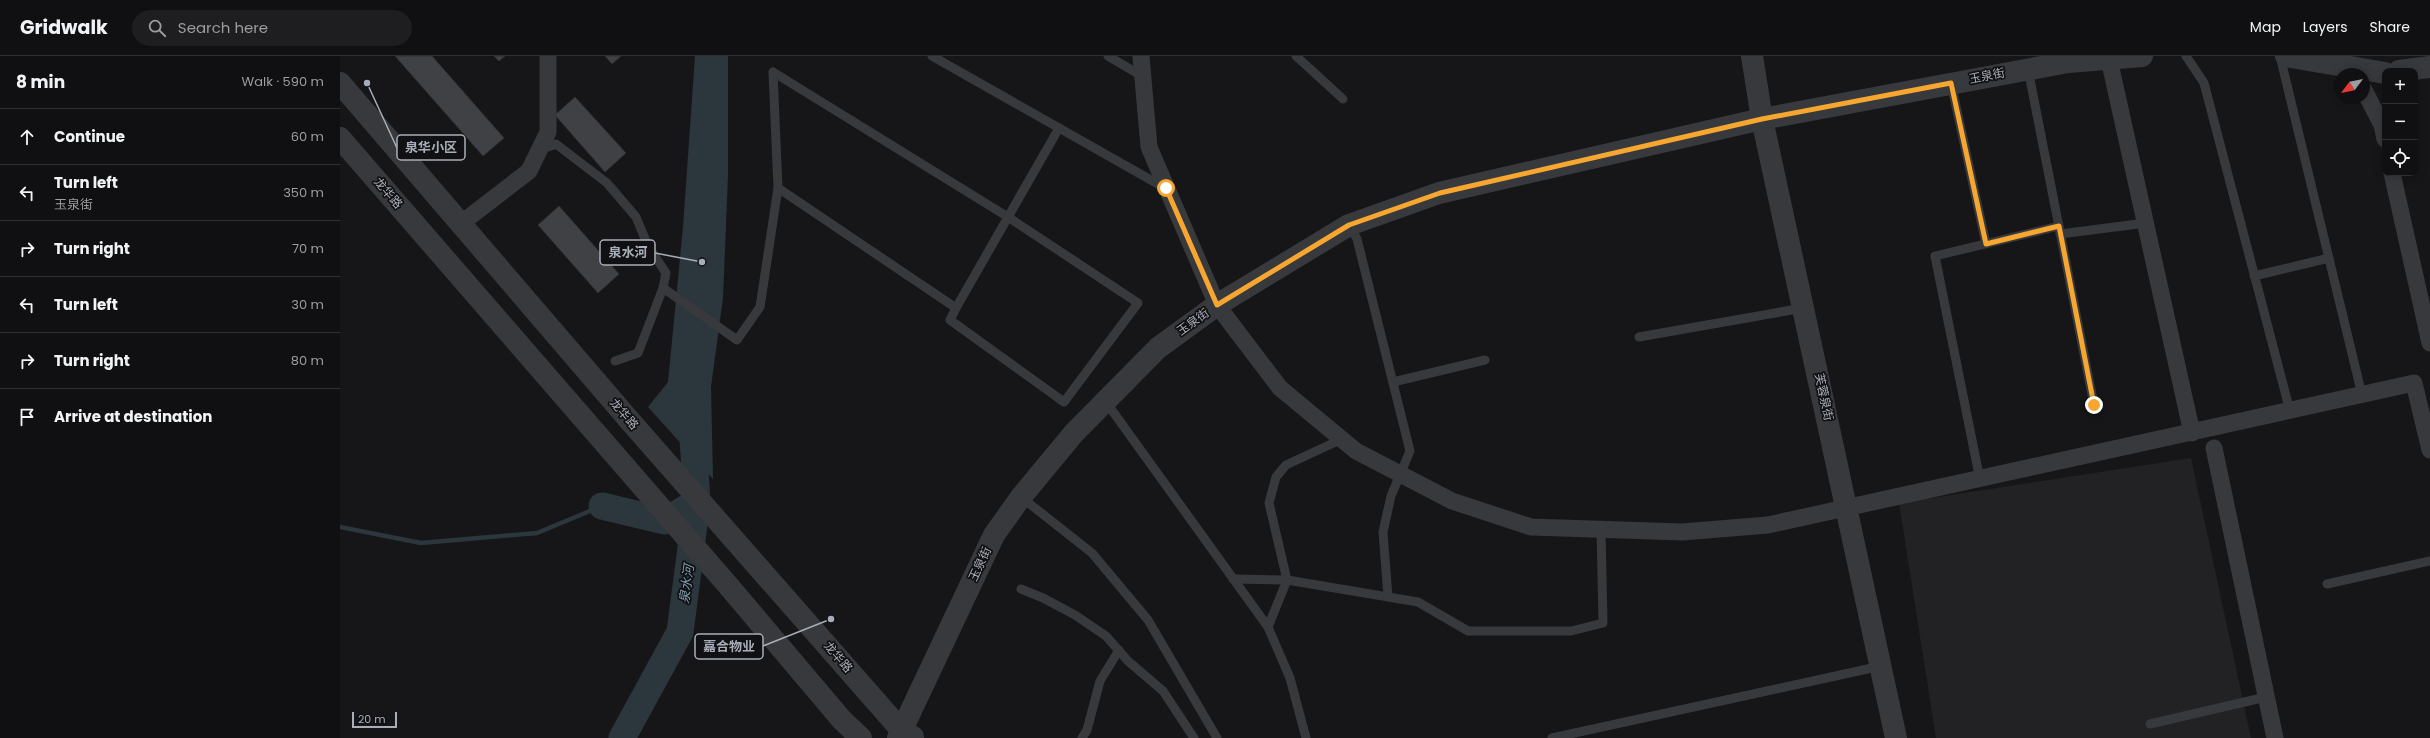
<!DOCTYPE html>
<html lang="en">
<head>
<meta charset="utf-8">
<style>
	:root { --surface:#101012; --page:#1e1e20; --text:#f1f3f6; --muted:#9c9d9f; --line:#303032 }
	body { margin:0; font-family:Poppins,"Noto Sans SC",sans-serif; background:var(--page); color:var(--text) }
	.controls { position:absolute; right:12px; top:12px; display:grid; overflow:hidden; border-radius:8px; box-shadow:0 2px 10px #0003 }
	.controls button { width:36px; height:36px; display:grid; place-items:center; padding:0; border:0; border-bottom:1px solid var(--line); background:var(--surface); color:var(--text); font:20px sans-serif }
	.compass { position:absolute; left:1994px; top:12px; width:36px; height:36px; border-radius:50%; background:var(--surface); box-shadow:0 2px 10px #0003; rotate:238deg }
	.scale { position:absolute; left:12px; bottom:10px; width:45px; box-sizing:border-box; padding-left:4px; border:2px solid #a8aeb9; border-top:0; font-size:11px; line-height:14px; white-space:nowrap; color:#a8aeb9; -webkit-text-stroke:3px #111113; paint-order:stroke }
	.stop { position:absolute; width:12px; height:12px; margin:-9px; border:3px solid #f7a630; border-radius:50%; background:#fff }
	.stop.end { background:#f7a630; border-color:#fff; box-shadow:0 1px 4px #0008 }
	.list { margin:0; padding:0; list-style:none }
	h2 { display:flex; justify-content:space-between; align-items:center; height:52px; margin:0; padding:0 16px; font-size:17px }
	h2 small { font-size:13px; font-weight:400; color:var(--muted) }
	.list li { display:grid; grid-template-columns:26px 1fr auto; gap:12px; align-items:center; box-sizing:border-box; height:56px; padding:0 16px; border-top:1px solid var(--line) }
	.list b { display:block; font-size:15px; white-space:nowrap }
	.list p { margin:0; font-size:13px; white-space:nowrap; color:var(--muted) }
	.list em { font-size:13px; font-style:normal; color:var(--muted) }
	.icon { flex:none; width:22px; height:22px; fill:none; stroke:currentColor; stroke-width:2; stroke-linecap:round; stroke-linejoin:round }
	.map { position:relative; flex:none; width:2090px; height:682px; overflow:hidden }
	header { display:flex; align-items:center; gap:24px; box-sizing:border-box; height:56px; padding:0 20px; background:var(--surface); border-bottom:1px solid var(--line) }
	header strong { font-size:19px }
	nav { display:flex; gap:22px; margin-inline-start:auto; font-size:14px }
	.search { width:280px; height:36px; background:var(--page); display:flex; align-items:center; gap:10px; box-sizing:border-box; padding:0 14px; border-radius:22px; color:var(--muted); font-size:15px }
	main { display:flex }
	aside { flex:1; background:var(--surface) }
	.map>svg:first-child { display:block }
	.built { fill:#222225 }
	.water { fill:#2c363d }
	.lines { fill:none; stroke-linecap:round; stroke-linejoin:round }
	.stream { stroke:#2c363d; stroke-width:4.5 }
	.river { stroke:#2c363d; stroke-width:27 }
	.building { fill:#404145; stroke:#303034 }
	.service { stroke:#37393d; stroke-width:9 }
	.minor { stroke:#37393d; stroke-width:17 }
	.tertiary { stroke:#37393d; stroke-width:22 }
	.route { stroke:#f7a630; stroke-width:5 }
	.labels { text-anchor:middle; stroke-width:3.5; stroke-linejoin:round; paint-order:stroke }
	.street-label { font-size:12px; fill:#a8aeb9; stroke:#111113 }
	.water-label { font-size:13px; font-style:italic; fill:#7e9fb4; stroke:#111113 }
	.leader { fill:none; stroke:#a8aeb9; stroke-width:1.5 }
	.callout-dot { fill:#a8aeb9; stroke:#111113; stroke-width:1.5 }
	.callout { fill:#111113; stroke:#a8aeb9; stroke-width:1.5 }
	.callout-label { font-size:13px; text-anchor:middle; font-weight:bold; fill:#a8aeb9 }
</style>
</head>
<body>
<header>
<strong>Gridwalk</strong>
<div class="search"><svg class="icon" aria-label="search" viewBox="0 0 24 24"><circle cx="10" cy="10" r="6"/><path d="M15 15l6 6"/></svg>Search here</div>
<nav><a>Map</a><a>Layers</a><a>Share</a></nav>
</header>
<main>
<aside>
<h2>8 min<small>Walk · 590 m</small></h2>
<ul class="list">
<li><svg class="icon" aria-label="ahead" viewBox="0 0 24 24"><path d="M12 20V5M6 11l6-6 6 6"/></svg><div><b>Continue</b></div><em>60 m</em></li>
<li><svg class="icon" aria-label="left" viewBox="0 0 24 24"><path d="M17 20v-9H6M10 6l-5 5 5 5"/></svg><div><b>Turn left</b><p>玉泉街</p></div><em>350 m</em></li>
<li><svg class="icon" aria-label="right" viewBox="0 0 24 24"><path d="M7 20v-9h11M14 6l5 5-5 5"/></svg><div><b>Turn right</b></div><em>70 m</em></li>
<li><svg class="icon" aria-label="left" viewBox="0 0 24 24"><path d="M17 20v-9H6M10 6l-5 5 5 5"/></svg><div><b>Turn left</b></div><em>30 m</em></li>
<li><svg class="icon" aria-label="right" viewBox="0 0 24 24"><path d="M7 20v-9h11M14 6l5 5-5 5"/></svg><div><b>Turn right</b></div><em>80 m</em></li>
<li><svg class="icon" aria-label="arrive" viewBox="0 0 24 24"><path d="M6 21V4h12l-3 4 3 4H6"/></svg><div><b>Arrive at destination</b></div></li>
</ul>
</aside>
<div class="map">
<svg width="2090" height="682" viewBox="0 0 2090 682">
	<rect width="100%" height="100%" fill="#161618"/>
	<path class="built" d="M1851,402l60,280h-315l-37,-235z"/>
	<path class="water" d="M355,0h33v120l-5,122 -12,89 2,92 -65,-72 20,-25 15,-155z"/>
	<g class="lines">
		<path class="stream" d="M0,471l81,16 116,-10 65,-27"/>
		<g class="river">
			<path d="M262,450l63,15 23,-14"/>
			<path d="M282,682l58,-106 17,-130 -5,-80"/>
		</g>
	</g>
	<g class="building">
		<path d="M55,0h37l72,82 -21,18z"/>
		<path d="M154,0h11l-6,5z"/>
		<path d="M265,0h16l-9,8z"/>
		<path d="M235,41l51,56 -21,19 -50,-57z"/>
		<path d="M219,150l60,68 -21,19 -60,-68z"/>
	</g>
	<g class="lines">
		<g class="service">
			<path d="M592,0l233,132"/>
			<path d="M768,0l34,20"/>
			<path d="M956,0l47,43"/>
			<path d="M1846,0l18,27 86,328"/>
			<path d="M1940,0l82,339"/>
			<path d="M1688,13l66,336"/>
			<path d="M433,16l235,145 130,86 -74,99 -114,-82 6,-12 103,-180"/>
			<path d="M1611,27l35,161"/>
			<path d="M200,94l16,-6 51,39 29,34 12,29 18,27 -3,15 -25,65 -23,8"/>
			<path d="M438,132l178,120"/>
			<path d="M1009,169l8,14 53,212 -19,45 -8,36 5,65"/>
			<path d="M1720,178l86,-11"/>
			<path d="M1914,220l75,-18"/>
			<path d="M323,232l74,52 23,-33 18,-119 -5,-116"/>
			<path d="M1299,281l164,-29"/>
			<path d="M1053,326l92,-22"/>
			<path d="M766,346l162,225 22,51 16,60"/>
			<path d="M1640,424l-45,-224 124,-30"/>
			<path d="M681,441l71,56 56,67 69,118"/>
			<path d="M893,523l54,1 131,22 50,29h103l32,-8 -2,-94"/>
			<path d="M1987,528l103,-23"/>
			<path d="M681,533l22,9 32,17 31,21 22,25 35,30 31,47"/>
			<path d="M928,571l19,-47 -18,-77 7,-26 10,-12 56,-26"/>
			<path d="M1810,668l116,-27"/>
			<path d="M742,682l5,-8 13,-49 19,-31"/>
			<path d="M1212,682l329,-72"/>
		</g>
		<g class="minor">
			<path d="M801,0l8,91 68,158 63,83 76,63 96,50 79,26 151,5 86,-7 646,-142 16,67"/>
			<path d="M1769,3l83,374"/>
			<path d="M2024,34l18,35 3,14"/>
			<path d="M2052,117l38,170"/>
			<path d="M119,169l70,-54 19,-39v-76"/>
			<path d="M1874,392l61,290"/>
		</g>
		<g class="tertiary">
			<path d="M1412,0l10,63 134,619"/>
			<path d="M1946,0l99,17"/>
			<path d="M2059,15l31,-4"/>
			<path d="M0,27l290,338 272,310 11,6"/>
			<path d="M0,82l386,445 116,137 19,18"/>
			<path d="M558,682l96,-203 27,-38 53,-64 84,-85 59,-43 132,-80 90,-32 323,-74 306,-57 74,-6"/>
		</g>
	</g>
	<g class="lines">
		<path class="route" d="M826,132l51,117 132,-80 91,-32 322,-74 189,-36 35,161 73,-18 35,179"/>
	</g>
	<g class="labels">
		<g class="street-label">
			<text transform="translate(1647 20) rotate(-11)" y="4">玉泉街</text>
			<text transform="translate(48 137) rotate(49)" y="4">龙华路</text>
			<text transform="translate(853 266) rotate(-36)" y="4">玉泉街</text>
			<text transform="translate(1484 341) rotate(78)" y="4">芙蓉泉街</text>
			<text transform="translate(284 358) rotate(49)" y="4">龙华路</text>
			<text transform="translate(640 508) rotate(-65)" y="4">玉泉街</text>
			<text transform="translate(498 601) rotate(49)" y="4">龙华路</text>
		</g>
		<g class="water-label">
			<text transform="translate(346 528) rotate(-82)" y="5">泉水河</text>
		</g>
	</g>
	<path class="leader" d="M27 27L57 92M362 206L315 197M491 563L423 590"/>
	<g class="callout-dot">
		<circle cx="27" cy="27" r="4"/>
		<circle cx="362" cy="206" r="4"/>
		<circle cx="491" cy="563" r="4"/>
	</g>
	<g class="callout">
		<rect x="57" y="79" width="68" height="25" rx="4"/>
		<rect x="260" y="184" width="55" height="25" rx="4"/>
		<rect x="355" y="578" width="68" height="25" rx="4"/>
	</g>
	<g class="callout-label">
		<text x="91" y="96">泉华小区</text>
		<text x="288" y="201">泉水河</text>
		<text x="389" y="595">嘉合物业</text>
	</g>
</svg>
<div class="controls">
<button>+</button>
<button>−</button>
<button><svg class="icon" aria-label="locate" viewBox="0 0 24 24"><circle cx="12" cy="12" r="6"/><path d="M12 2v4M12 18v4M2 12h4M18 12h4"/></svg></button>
</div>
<svg class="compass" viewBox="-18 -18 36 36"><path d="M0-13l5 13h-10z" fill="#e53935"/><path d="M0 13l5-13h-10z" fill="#9c9d9f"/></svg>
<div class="scale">20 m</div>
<div class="stop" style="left:826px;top:132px"></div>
<div class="stop end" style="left:1754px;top:349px"></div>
</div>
</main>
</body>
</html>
